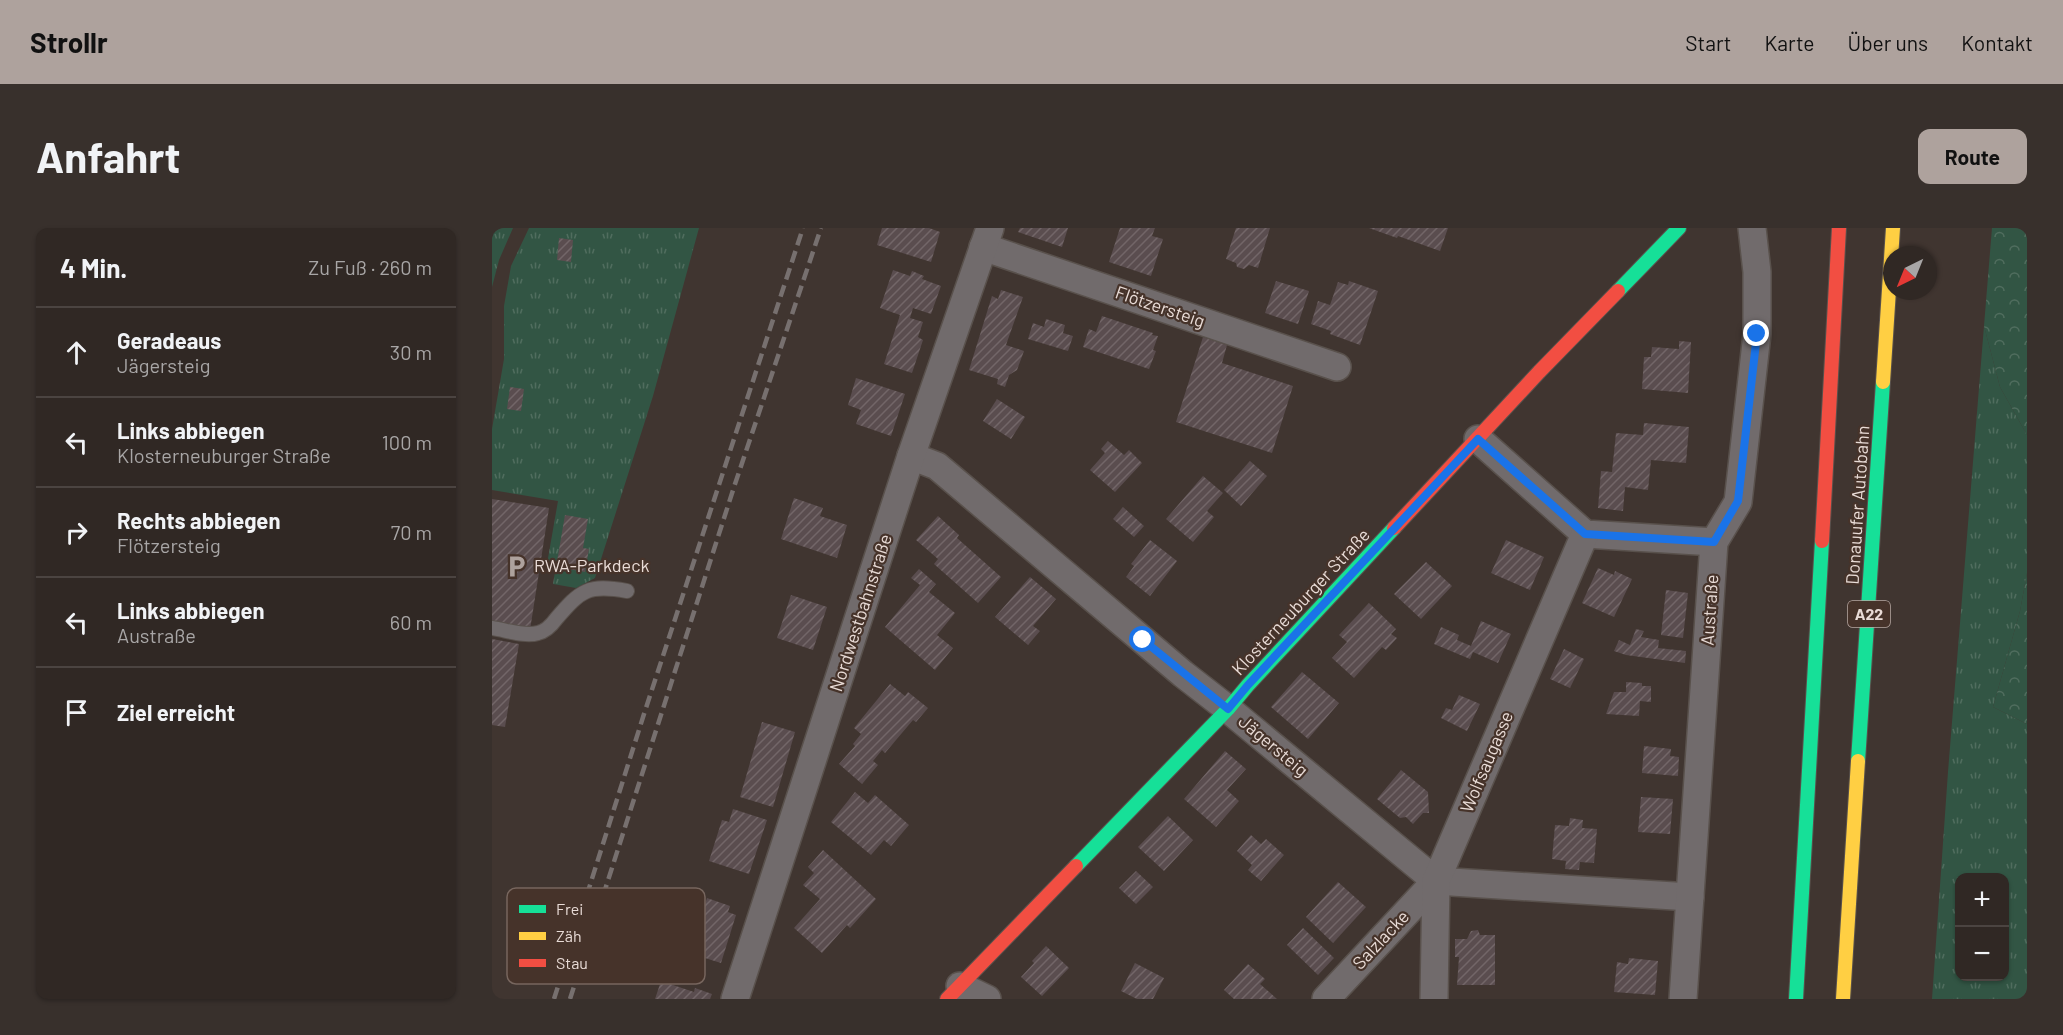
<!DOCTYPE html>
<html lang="de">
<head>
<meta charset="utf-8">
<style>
	:root { --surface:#302824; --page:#38302c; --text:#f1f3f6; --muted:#a8a6a6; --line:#4b4441; --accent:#aea29d }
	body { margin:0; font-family:Barlow,sans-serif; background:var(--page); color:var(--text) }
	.controls { position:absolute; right:18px; bottom:18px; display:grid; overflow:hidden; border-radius:12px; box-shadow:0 2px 4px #0004 }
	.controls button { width:54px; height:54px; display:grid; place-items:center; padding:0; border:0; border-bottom:2px solid var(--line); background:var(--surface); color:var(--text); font:30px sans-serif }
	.compass { position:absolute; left:1391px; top:18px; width:54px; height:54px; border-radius:50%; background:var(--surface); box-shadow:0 2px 4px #0004; rotate:223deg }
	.stop { position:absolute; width:18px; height:18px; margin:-14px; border:4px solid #1a73e8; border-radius:50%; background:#fff }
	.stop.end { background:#1a73e8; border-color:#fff; box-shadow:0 2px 6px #0008 }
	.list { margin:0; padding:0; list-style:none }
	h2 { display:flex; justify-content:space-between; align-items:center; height:78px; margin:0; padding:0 24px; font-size:26px }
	h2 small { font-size:20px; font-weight:400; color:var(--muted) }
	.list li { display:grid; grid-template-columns:39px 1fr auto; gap:18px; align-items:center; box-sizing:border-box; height:90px; padding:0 24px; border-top:2px solid var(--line) }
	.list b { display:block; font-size:22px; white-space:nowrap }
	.list p { margin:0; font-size:20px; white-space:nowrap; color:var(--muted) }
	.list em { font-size:20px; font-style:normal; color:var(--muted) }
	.icon { flex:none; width:33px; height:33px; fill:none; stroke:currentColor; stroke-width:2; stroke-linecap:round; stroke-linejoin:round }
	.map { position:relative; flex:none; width:1535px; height:771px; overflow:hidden; border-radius:12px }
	header { display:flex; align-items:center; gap:36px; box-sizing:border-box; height:84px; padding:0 30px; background:var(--accent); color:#111 }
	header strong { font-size:28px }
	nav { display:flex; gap:33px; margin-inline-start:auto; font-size:21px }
	.intro { display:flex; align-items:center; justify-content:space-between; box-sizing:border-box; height:144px; padding:0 36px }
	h1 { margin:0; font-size:42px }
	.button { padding:15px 27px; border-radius:12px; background:var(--accent); color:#111; font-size:21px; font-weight:700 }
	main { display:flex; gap:36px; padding:0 36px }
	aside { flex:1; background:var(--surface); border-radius:12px; box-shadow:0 2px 4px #0004 }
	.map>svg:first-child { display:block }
	.grass { fill:url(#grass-tufts); fill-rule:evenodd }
	.forest { fill:url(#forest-crowns) }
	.building { fill:url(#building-hatch) }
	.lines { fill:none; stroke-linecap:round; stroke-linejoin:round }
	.lane-casing { stroke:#59514c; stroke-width:16 }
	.street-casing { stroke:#59514c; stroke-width:30 }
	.fast-casing { stroke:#59514c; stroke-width:16 }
	.slow-casing { stroke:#59514c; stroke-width:16 }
	.jam-casing { stroke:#59514c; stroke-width:16 }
	.lane { stroke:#716b6c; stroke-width:14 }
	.street { stroke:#716b6c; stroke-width:27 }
	.fast { stroke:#16e098; stroke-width:14 }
	.slow { stroke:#ffcf43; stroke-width:14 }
	.jam { stroke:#f24e42; stroke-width:14 }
	.rail { stroke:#77706f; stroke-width:4.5; stroke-dasharray:12 6; stroke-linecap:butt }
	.route { stroke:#1a73e8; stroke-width:8 }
	.labels { text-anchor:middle; stroke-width:4.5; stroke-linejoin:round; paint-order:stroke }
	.shield { fill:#46332a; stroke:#b8a9a3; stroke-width:1.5 }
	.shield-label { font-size:16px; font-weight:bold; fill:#e9dcd7 }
	.street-label { font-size:18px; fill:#e9dcd7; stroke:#46332a }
	.poi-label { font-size:18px; fill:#e9dcd7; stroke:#46332a; text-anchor:start }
	.key { fill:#46332a; stroke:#77665e; stroke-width:1.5 }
	.key-label { font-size:16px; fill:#e9dcd7 }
</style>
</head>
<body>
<header>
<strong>Strollr</strong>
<nav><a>Start</a><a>Karte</a><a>Über uns</a><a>Kontakt</a></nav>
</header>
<div class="intro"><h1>Anfahrt</h1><a class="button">Route</a></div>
<main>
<aside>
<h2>4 Min.<small>Zu Fuß · 260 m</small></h2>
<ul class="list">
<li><svg class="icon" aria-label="ahead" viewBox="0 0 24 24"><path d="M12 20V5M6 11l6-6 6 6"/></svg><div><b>Geradeaus</b><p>Jägersteig</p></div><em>30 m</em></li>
<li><svg class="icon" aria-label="left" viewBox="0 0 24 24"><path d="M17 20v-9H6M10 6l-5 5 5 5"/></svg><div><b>Links abbiegen</b><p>Klosterneuburger Straße</p></div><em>100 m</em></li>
<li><svg class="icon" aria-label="right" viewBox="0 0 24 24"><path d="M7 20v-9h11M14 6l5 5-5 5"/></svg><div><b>Rechts abbiegen</b><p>Flötzersteig</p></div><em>70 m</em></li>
<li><svg class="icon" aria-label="left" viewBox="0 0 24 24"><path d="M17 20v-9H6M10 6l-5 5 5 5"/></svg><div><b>Links abbiegen</b><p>Austraße</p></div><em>60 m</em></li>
<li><svg class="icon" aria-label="arrive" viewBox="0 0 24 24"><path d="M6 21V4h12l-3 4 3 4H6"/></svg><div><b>Ziel erreicht</b></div></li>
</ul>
</aside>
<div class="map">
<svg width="1535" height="771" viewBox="0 0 1535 771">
	<defs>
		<pattern id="grass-tufts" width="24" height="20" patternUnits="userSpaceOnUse" patternTransform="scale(1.5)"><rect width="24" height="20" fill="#325544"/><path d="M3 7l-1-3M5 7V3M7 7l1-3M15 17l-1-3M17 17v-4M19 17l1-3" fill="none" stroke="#506d5e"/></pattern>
		<pattern id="forest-crowns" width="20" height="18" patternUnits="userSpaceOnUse" patternTransform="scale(1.5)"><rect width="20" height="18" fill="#325544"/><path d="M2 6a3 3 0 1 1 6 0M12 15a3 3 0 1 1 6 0" fill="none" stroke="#506d5e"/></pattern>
		<pattern id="building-hatch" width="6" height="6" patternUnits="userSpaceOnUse" patternTransform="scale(1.5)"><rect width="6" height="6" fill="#5a4d4f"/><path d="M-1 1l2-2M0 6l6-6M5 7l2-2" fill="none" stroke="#726668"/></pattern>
	</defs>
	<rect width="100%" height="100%" fill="#403530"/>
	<g class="grass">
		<path d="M0,0h21l-14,32 -7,27z"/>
		<path d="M37,0h170l-46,168 -58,182 -19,10 -23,-4 3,-18 -9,-2 11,-63 -66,-11v-61l12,-70v-53l7,-40z"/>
		<path d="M1492,98l16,61 27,48v138l-7,38 -27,96 34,17v275h-95l16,-227zM1468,650h44v98h-44z"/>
	</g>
	<g class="forest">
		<path d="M1500,0h35v207l-27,-48 -16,-61z"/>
		<path d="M1535,345v151l-34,-17 27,-96z"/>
	</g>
	<g class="building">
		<path d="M390,0h47l11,4 -9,30 -54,-17z"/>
		<path d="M528,0h48l-6,19 -44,-15z"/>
		<path d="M628,0h35l-3,8 11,3 -12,37 -42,-14z"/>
		<path d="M744,0h34l-12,40 -9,-3 -5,4 -7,-2 -1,-4 -10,-4z"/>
		<path d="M877,0h79l-8,23 -42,-15 -1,2z"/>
		<path d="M67,10l14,2 -2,22 -14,-2z"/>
		<path d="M401,42l17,6 2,-5 12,5 -2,3 19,7 -10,28 -18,-6 -3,10 13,4 -5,15 5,3 -11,33 -28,-9 16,-49 -20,-7z"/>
		<path d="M784,53l33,10 -11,33 -33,-11z"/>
		<path d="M857,53l29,10 -18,54 -30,-11 1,-3 -20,-7 7,-23 12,4 8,-23 10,3z"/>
		<path d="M509,62l22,7 -17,48 18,6 -7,19 -8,5 -4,12 -8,-3 1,-5 -29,-9 23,-74 6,3z"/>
		<path d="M610,88l51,17 -1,2 6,1 -5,14 3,1 -7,18 -66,-22 6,-18 7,3z"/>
		<path d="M554,91l19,6 -2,8 10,3 -5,15 -40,-12 5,-16 11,4z"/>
		<path d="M711,109l24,8 -5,18 71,23 -21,67 -96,-31z"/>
		<path d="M1187,113l12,1 -3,51 -46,-4 2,-32h7l1,-10 27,2z"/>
		<path d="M364,150l49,16 -14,42 -35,-12 5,-14 -13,-5z"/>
		<path d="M18,159l14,2 -3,22 -14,-2z"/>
		<path d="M505,171l28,18 -14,22 -28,-18z"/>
		<path d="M1152,195l45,4 -3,36 -35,-3 -3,30 -23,-3 -2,24 -25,-3 3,-37 11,1 4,-39 27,2z"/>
		<path d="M616,213l16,14 5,-5 13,13 -27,29 -25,-22 15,-17 -4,-4z"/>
		<path d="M758,233l17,15 -26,30 -17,-16z"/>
		<path d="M711,248l20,17 -16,18 7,6 -21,25 -27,-23z"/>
		<path d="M302,270l29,10 -3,8 27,9 -10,33 -56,-19z"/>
		<path d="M0,271l57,9 -19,122 -38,-6z"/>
		<path d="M631,279l21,19 -10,11 -21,-18z"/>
		<path d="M73,287l23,4 -5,29 6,1 -4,23 -29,-5z"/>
		<path d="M446,288l21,19 -2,3 44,39 -23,26 -44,-39 4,-5 -22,-19z"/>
		<path d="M658,312l27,21 -27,35 -24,-19 8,-11 -3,-2z"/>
		<path d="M1014,312l38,17 -14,33 -39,-17z"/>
		<path d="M934,334l26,24 -31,33 -27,-25z"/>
		<path d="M1106,340l16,7 1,-4 17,8 -18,38 -32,-14z"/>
		<path d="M427,341l17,15 -7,8 26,21 -18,22 16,13 -18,22 -50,-43 35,-42 -9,-7z"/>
		<path d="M538,349l26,22 -23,27 7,5 -12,14 -33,-28z"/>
		<path d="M1174,362l22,3 -5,45 -22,-3z"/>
		<path d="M299,367l36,12 -14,43 -36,-12z"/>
		<path d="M877,375l27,26 -5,5 6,4 -11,12 -4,-3 -28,31 -22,-20 15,-16 -8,-7z"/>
		<path d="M989,393l30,13 -13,29 -25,-11 -3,7 -36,-15 7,-17 18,8 -2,5 14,6z"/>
		<path d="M1144,401l8,2 -3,6 18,3 -1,8 28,3 -1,12 -59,-8 -12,-4 5,-11 11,5z"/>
		<path d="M0,411l27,5 -14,83 -13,-2z"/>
		<path d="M1072,421l20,10 -14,29 -20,-9z"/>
		<path d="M810,444l37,31 -31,36 -37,-32z"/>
		<path d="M1134,454l16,1v3h9v16l-11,-1 -1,15 -33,-2 8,-22h12z"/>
		<path d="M398,456l15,12 3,-4 20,16 -12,14 -3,-2 -28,33 -3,-3 -9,11 5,4 -16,19 -23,-20 16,-18 -2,-2 8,-10 -7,-6z"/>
		<path d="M967,467l21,9 -13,27 -26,-13 5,-10 6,2z"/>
		<path d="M270,494l33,10 -22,75 -33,-10z"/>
		<path d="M1152,518l27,3 -1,7 9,1 -1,19 -36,-3z"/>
		<path d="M733,523l21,18 -19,21 12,11 -23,26 -32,-28z"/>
		<path d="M909,542l27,22 1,21h-6l-10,11 -7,-7 -6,1 -23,-19z"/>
		<path d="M363,564l13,11 7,-8 34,30 -18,21 -7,-6 -13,15 -40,-33z"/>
		<path d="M1149,569l32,2 -3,35 -32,-2z"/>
		<path d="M241,581l34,11 -18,54 -40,-13 13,-41 7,2z"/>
		<path d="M676,588l25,24 -29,31 -26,-24z"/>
		<path d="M1078,590l13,2 -1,8 15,1 -3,34 -14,-1 -1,8 -14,-1 1,-8 -14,-2 3,-34 14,1z"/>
		<path d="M759,607l10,9 5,-5 18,16 -23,26 -13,-11 4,-5 -15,-14z"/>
		<path d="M331,622l53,49 -26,29 -3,-3 -25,28 -28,-25 26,-29 -17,-14 11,-12 -6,-6z"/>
		<path d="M644,643l17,16 -17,17 -17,-16z"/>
		<path d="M846,654l28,25 -33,36 -27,-26z"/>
		<path d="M215,670l23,8 -2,6 8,3 -15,48 -61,-19 5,-15 29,10z"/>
		<path d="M811,700l31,30 -16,17 -31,-30z"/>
		<path d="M986,702l2,5h15v50h-38l2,-28h-4v-18h12l4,-8z"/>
		<path d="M554,718l23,22 -27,28 -21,-19 13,-14 -2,-2z"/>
		<path d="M1137,730l29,3 -3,34 -41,-3 3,-30 11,2z"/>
		<path d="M643,735l29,15 -11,21h-16l-16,-8z"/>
		<path d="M756,736l17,15 -5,5 17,15h-43l-10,-9z"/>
		<path d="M169,753l33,11 1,-4 17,6 -2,5h-55z"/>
	</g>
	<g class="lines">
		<defs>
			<path id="lane" d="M0,400c14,2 33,9 46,5 8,-2 13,-7 18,-14 25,-29 32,-35 71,-28"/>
			<g id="street">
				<path d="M491,19l354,120"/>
				<path d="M986,211l107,95 129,8"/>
				<path d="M419,228l26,10 246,208 45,35 208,172 254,16"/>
				<path d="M468,758l27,13"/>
				<path d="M243,771l176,-543 79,-228"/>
				<path d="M834,771l110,-118"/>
				<path d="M942,771l2,-118 149,-347"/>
				<path d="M1191,771l31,-457 24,-40 19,-168v-62l-5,-44"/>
			</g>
			<g id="fast">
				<path d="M1126,63l61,-63"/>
				<path d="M1366,533l25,-379"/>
				<path d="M584,638l152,-157 20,-24 146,-157"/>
				<path d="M1304,771l26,-458"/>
			</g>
			<g id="slow">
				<path d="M1391,154l10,-154"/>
				<path d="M1351,771l15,-238"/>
			</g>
			<g id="jam">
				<path d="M902,300l145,-156 79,-81"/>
				<path d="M1330,313l17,-313"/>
				<path d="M455,771l129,-133"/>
			</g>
		</defs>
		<use href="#lane" class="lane-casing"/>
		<use href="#street" class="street-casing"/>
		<use href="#fast" class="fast-casing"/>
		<use href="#slow" class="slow-casing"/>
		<use href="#jam" class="jam-casing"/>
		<use href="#lane" class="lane"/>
		<use href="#street" class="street"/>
		<use href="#fast" class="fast"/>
		<use href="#slow" class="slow"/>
		<use href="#jam" class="jam"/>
		<g class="rail">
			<path d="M62,771l90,-285 159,-486"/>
			<path d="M78,771l164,-512 87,-259"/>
		</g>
	</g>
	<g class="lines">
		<path class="route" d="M651,412l85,69 20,-24 230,-246 107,95 129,8 24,-41 19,-167"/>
	</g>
	<defs>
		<symbol id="parking-bare" viewBox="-9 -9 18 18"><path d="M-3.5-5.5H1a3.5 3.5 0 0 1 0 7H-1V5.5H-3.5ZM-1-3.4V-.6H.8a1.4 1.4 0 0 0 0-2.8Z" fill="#aea29d" stroke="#46332a" stroke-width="2.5" paint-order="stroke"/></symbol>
	</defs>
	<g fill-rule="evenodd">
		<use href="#parking-bare" x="8" y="322" width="33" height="33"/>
	</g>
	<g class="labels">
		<rect class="shield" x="1356" y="373" width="42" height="26" rx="4.5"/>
		<g class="shield-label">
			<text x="1377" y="392">A22</text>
		</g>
		<g class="street-label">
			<text transform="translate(668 79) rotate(19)" y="6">Flötzersteig</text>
			<text transform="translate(1366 277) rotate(-86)" y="6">Donauufer Autobahn</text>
			<text transform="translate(809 374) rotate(-47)" y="6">Klosterneuburger Straße</text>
			<text transform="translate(1218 382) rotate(-86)" y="6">Austraße</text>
			<text transform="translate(369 385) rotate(-72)" y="6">Nordwestbahnstraße</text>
			<text transform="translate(781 518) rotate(40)" y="6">Jägersteig</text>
			<text transform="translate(995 534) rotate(-67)" y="6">Wolfsaugasse</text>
			<text transform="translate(889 712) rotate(-47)" y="6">Salzlacke</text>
		</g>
		<g class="poi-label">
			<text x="42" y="344">RWA-Parkdeck</text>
		</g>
	</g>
	<rect x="15" y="660" width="198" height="96" rx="9" class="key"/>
	<rect x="27" y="677" width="27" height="8" fill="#16e098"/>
	<rect x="27" y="704" width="27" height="8" fill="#ffcf43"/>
	<rect x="27" y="731" width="27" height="8" fill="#f24e42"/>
	<g class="key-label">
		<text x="64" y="687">Frei</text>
		<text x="64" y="714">Zäh</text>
		<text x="64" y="741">Stau</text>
	</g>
</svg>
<div class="controls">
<button>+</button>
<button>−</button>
</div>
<svg class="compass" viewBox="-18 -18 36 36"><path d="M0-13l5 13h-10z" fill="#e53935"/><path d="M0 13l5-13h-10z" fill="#a8a6a6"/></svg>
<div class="stop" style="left:651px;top:412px"></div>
<div class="stop end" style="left:1265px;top:106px"></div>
</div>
</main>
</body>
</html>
